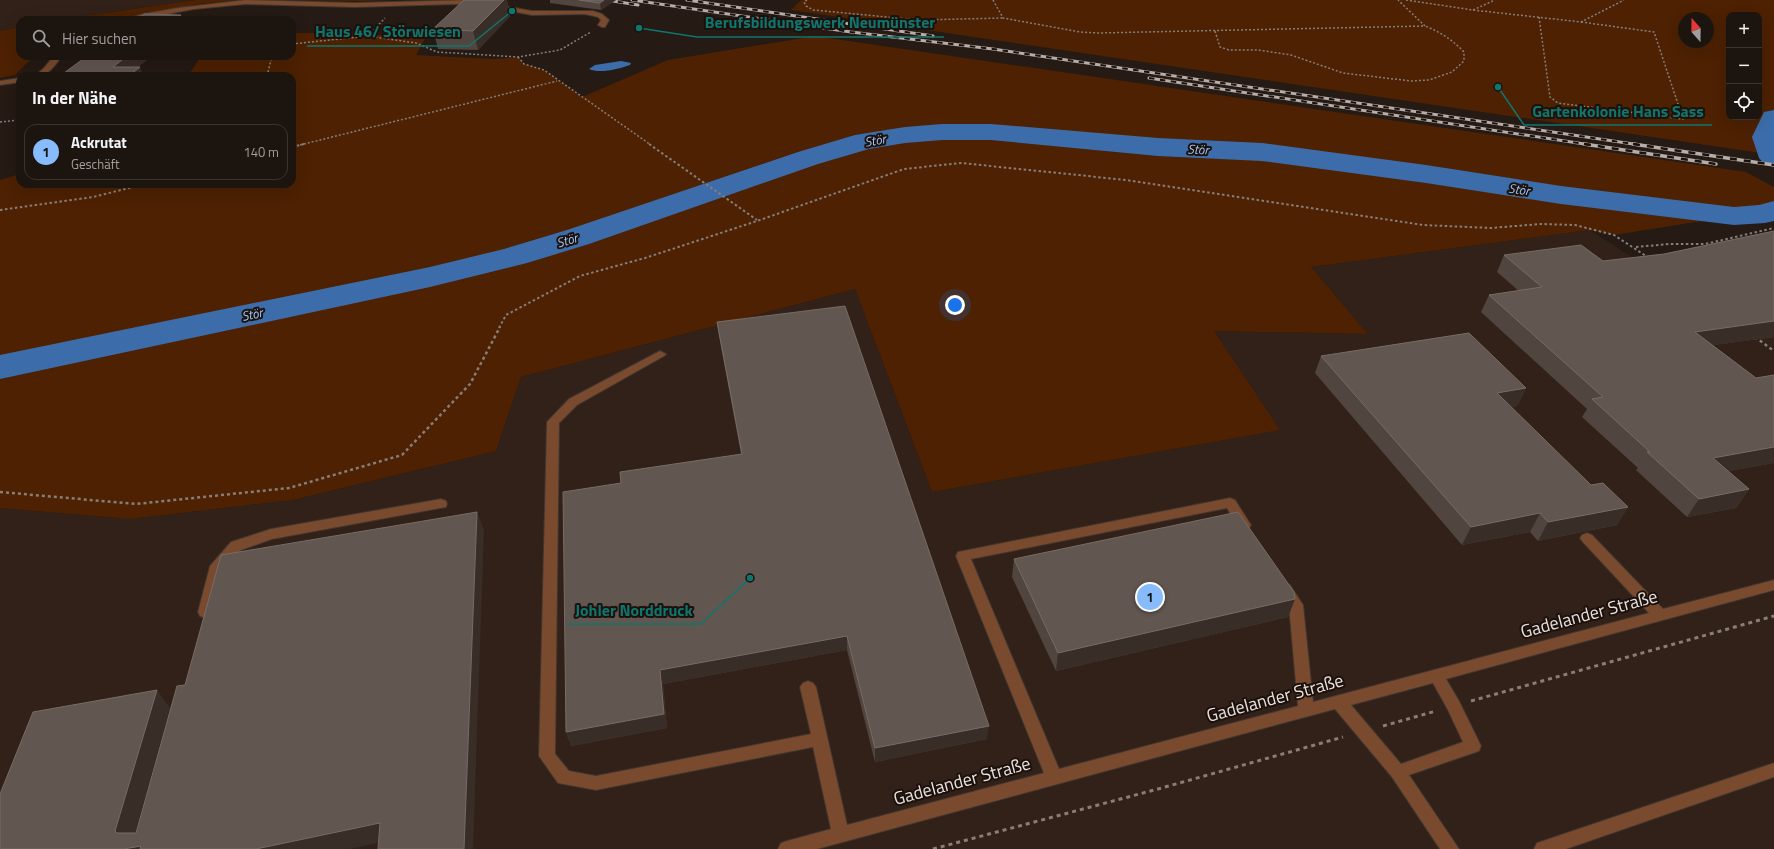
<!DOCTYPE html>
<html lang="de">
<head>
<meta charset="utf-8">
<style>
	:root { --surface:#1c140f; --page:#29211d; --text:#f1f3f6; --muted:#a09e9e; --line:#3a332f; --accent:#87bbfb }
	body { margin:0; font-family:"Titillium Web",sans-serif; background:var(--page); color:var(--text) }
	.controls { position:absolute; right:12px; top:12px; display:grid; overflow:hidden; border-radius:8px; box-shadow:0 4px 16px #0002 }
	.controls button { width:36px; height:36px; display:grid; place-items:center; padding:0; border:0; border-bottom:1px solid var(--line); background:var(--surface); color:var(--text); font:20px sans-serif }
	.compass { position:absolute; left:1678px; top:12px; width:36px; height:36px; border-radius:50%; background:var(--surface); box-shadow:0 4px 16px #0002; rotate:340deg }
	.you { position:absolute; left:955px; top:305px; width:14px; height:14px; margin:-10px; border:3px solid #fff; border-radius:50%; background:#1a73e8; box-shadow:0 0 0 6px #1a73e833 }
	.badge { display:grid; place-items:center; width:26px; height:26px; border-radius:50%; background:var(--accent); color:#111; font-size:13px; font-weight:700 }
	.pin { position:absolute; translate:-50% -50%; border:2px solid #fff; box-shadow:0 1px 4px #0006 }
	.list { margin:0; padding:0; list-style:none }
	h2 { display:flex; justify-content:space-between; align-items:center; height:52px; margin:0; padding:0 16px; font-size:17px }
	h2 small { font-size:13px; font-weight:400; color:var(--muted) }
	.list li { display:grid; grid-template-columns:26px 1fr auto; gap:12px; align-items:center; box-sizing:border-box; height:56px; margin:0 8px 8px; padding:0 8px; border:1px solid var(--line); border-radius:12px }
	.list b { display:block; font-size:15px; white-space:nowrap }
	.list p { margin:0; font-size:13px; white-space:nowrap; color:var(--muted) }
	.list em { font-size:13px; font-style:normal; color:var(--muted) }
	.icon { flex:none; width:22px; height:22px; fill:none; stroke:currentColor; stroke-width:2; stroke-linecap:round; stroke-linejoin:round }
	.map { position:relative; flex:none; width:1774px; height:849px; overflow:hidden }
	.search { position:absolute; background:var(--surface); box-shadow:0 4px 16px #0002; left:16px; top:16px; width:280px; height:44px; display:flex; align-items:center; gap:10px; box-sizing:border-box; padding:0 14px; border-radius:12px; color:var(--muted); font-size:15px }
	.panel { position:absolute; background:var(--surface); box-shadow:0 4px 16px #0002; left:16px; top:72px; width:280px; height:116px; border-radius:12px }
	.map>svg:first-child { display:block }
	.built { fill:#322118 }
	.green { fill:#4d2102; fill-rule:evenodd }
	.water { fill:#3c6daa }
	.lines { fill:none; stroke-linecap:round; stroke-linejoin:round }
	.river { fill:#3c6daa; fill-rule:evenodd }
	.minor-casing { stroke:#403630; stroke-width:2 }
	.path-far3 { stroke:#887e79; stroke-width:1.5; stroke-dasharray:2 2; stroke-linecap:butt }
	.path-far2 { stroke:#887e79; stroke-width:2; stroke-dasharray:2.5 2.5; stroke-linecap:butt }
	.path-far1 { stroke:#887e79; stroke-width:2.5; stroke-dasharray:3 3; stroke-linecap:butt }
	.path { stroke:#887e79; stroke-width:3; stroke-dasharray:4 4; stroke-linecap:butt }
	.minor { fill:#794a2e; fill-rule:evenodd }
	.rail-far1-casing { stroke:#b7aeaa; stroke-width:3 }
	.rail-casing { stroke:#b7aeaa; stroke-width:3.5 }
	.rail-far1 { stroke:#1c110c; stroke-width:2; stroke-dasharray:5.5; stroke-linecap:butt }
	.rail { stroke:#1c110c; stroke-width:2.5; stroke-dasharray:7; stroke-linecap:butt }
	.wall { fill:#51463f }
	.shaded-wall { fill:#392d27 }
	.building { fill:#625650; stroke:#776c66 }
	.labels { text-anchor:middle; stroke-width:4; stroke-linejoin:round; paint-order:stroke }
	.far-water-label { font-size:13px; font-style:italic; fill:#a1c9fc; stroke:#1c110c }
	.near-street-label { font-size:18px; fill:#e9e1dd; stroke:#1c110c }
	.leader { fill:none; stroke:#0f766e; stroke-width:1.5 }
	.callout-dot { fill:#0f766e; stroke:#1c110c; stroke-width:1.5 }
	.callout-label { font-size:16px; text-anchor:middle; font-weight:bold; fill:#0f766e; stroke:#1c110c; stroke-width:4; stroke-linejoin:round; paint-order:stroke }
</style>
</head>
<body>
<div class="map">
<svg width="1774" height="849" viewBox="0 0 1774 849">
	<rect width="100%" height="100%" fill="#251a14"/>
	<g class="built">
		<path d="M0,0h196l-139,20h-37v7l-20,4z"/>
		<path d="M1590,230l54,35 130,-28v612h-1774v-341l130,11 163,-19 203,-49 25,-74 334,-88 77,203 347,-62 -65,-99 154,3 -57,-67z"/>
	</g>
	<g class="green">
		<path d="M196,0h200l-34,1 -122,-1 -42,4 -83,16h-58z"/>
		<path d="M801,0h973v155l-983,-145zM1729,15h30v102h-30zM1684,18h24v24h-24z"/>
		<path d="M20,27v29h14l-19,19 -15,3v-47z"/>
		<path d="M292,33h69l64,6 -9,16 78,4 24,-2 6,7 20,6 38,27 86,-37 147,-24 931,136 28,15v23l-9,4 -31,2 -120,19 -24,-5 -279,37 57,67 -154,-3 66,99 -348,62 -77,-203 -334,88 -25,74 -203,49 -163,19 -130,-11v-328l20,-6v10h272v-108h-104l13,-20h91z"/>
	</g>
	<path class="water" d="M621,61l10,2 -1,2c-12,4 -30,9 -41,4l6,-4z"/>
	<g class="lines">
		<g class="river">
			<path d="M1774,110v57l-10,-3 -5,-6 -7,-21 12,-25z"/>
			<path d="M942,124h49l167,14 104,5 164,22 135,21 173,21 25,-2 15,-4v20l-9,2 -31,2 -173,-21 -135,-21 -164,-22 -104,-5 -167,-16h-49l-37,3 -36,6 -51,15 -229,80 -62,19 -97,24 -430,92v-24l430,-88 74,-18 63,-19 231,-78 57,-17 50,-8z"/>
		</g>
		<defs>
			<g id="minor">
				<path d="M246,0l109,3 115,-3 62,11h61l9,3 7,6 -4,7h-3l-4,-2 3,-5 -3,-3 -13,-3 -53,1 -53,-10 -23,-1 -101,3 -109,-3 -52,5 -58,11h-13l20,-6 34,-6z"/>
				<path d="M54,56h8c-8,10 -13,20 -27,20l9,-8z"/>
				<path d="M20,78v4l-20,3v-4z"/>
				<path d="M660,351l6,3 -2,2 -87,49 -18,18 -4,331 14,17 27,5 215,-42 -11,-47 3,-4 5,-2 5,2 3,4 31,138 197,-52 -88,-217 2,-4 272,-54 5,2 14,22 2,3 -2,3 -5,2 -5,-2 -12,-20 -256,51 88,210 239,-63 -9,-100 -11,-17 2,-4 5,-1 5,1 13,20 10,97 336,-89 -67,-72 -2,-3 2,-3 5,-2 5,2 71,74 111,-29v10l-328,89 13,22 22,45 -2,5 -70,24 50,74h-19l-48,-72 -57,-68 -518,140h-39l3,-6 6,-2 44,-12 -18,-82 -217,43 -38,-7 -19,-27 8,-334 22,-23zM1433,683l15,27 15,32 -62,22 -50,-59z"/>
				<path d="M441,499l5,2 1,3 -1,3 -174,32 -31,11 -18,18 -13,48 -5,2 -5,-2 -2,-4 12,-46 21,-24 40,-13z"/>
				<path d="M1774,763v14l-208,72h-32l3,-6 6,-2z"/>
			</g>
		</defs>
		<use href="#minor" class="minor-casing"/>
		<g class="path-far3">
			<path d="M807,0l-3,2 2,4 7,4 106,10 84,-2"/>
			<path d="M993,0l10,18 77,14 18,1 327,-7 -27,-26"/>
			<path d="M1406,0l67,10 108,12 43,-22"/>
			<path d="M1473,10l22,-10"/>
			<path d="M1539,17l11,80 8,6 125,16 -29,-87 -73,-10"/>
			<path d="M1215,31l5,16 9,3h29l33,5 52,18 68,8 18,-1 23,-8 12,-11v-9c-11,-12 -24,-20 -39,-26"/>
			<path d="M368,36l17,-18"/>
			<path d="M292,44l76,-8 48,7 21,9 81,5 42,-7 31,-18"/>
			<path d="M518,57l6,7 20,6 107,75"/>
			<path d="M267,76l5,-20"/>
			<path d="M0,122l20,-2"/>
			<path d="M300,145l257,-64"/>
		</g>
		<g class="path-far2">
			<path d="M649,144l108,76"/>
			<path d="M292,147l12,-3"/>
			<path d="M0,210l93,-13 52,-13"/>
			<path d="M1636,247l33,-3h36l69,-16"/>
			<path d="M499,328l7,-13 74,-39 65,-18 112,-37 147,-52 57,-6 165,17 297,45 68,3 50,-4 34,1 39,10 35,23"/>
		</g>
		<g class="path-far1">
			<path d="M1755,337l19,14"/>
			<path d="M0,492l136,12 153,-16 113,-33 68,-71 30,-57"/>
		</g>
		<g class="path">
			<path d="M1471,701l303,-85"/>
			<path d="M1383,726l53,-15"/>
			<path d="M933,849l225,-60 185,-52"/>
		</g>
		<use href="#minor" class="minor"/>
		<defs>
			<g id="rail-far1">
				<path d="M607,0l31,5"/>
				<path d="M632,0l219,32 142,17 647,96"/>
				<path d="M687,0l246,36"/>
				<path d="M1149,78l442,67"/>
			</g>
			<g id="rail">
				<path d="M1584,144l132,20"/>
				<path d="M1633,144l141,21"/>
			</g>
		</defs>
		<use href="#rail-far1" class="rail-far1-casing"/>
		<use href="#rail" class="rail-casing"/>
		<use href="#rail-far1" class="rail-far1"/>
		<use href="#rail" class="rail"/>
	</g>
	<g class="wall">
		<path d="M464,0h43l3,16 -32,34 -40,-1 -5,-20z"/>
		<path d="M550,0h66l-15,10 -51,-7z"/>
		<path d="M1774,231v106l-61,8 61,118 -46,8 21,18 -13,19 -49,9 -51,-47 2,-2 -56,-51 5,-8 -106,-97 8,-17 30,-4 -22,-19 7,-17 99,6 61,-7z"/>
		<path d="M717,322l270,417 -112,23 -28,-112 -184,34 4,44 -96,18 -5,-14 55,-249 120,-29 -22,-118z"/>
		<path d="M1321,356l205,32 -9,18 -6,1 80,78 37,22 -11,18 -79,16 -8,-9 -68,13 -147,-172z"/>
		<path d="M1014,559l281,40 -7,18 -232,54 -44,-94z"/>
	</g>
	<g class="shaded-wall">
		<path d="M504,0h3l3,16 -32,34 -5,-19z"/>
		<path d="M604,0h12l-15,10 -1,-7z"/>
		<path d="M181,15l2,5h-8z"/>
		<path d="M127,56h25l-25,20 -14,-9z"/>
		<path d="M140,67l4,9h-15z"/>
		<path d="M1774,321v16l-89,12 10,-17z"/>
		<path d="M1526,388l-9,18 -28,5 8,-18z"/>
		<path d="M1774,447v16l-73,13 12,-18z"/>
		<path d="M1749,489l-13,19 -49,9 12,-18z"/>
		<path d="M1628,507l-11,18 -79,16 10,-19z"/>
		<path d="M477,512l7,18 -11,319h-9z"/>
		<path d="M1540,513l-10,19 -68,13 9,-18z"/>
		<path d="M1295,599l-7,18 -232,54 2,-18z"/>
		<path d="M847,636v14l-184,34 4,44 -96,18 -5,-14 94,-62z"/>
		<path d="M157,690l13,18 -39,140 10,-2 3,3h-20l-9,-18z"/>
		<path d="M989,726l-2,13 -112,23v-14z"/>
		<path d="M380,823l10,17 -40,9h-94z"/>
	</g>
	<g class="building">
		<path d="M464,0h40l-31,31 -40,-2z"/>
		<path d="M579,0h25l-4,3z"/>
		<path d="M144,14l37,1 -6,5h-38z"/>
		<path d="M87,56h40l-14,11h27l-11,9h-69z"/>
		<path d="M1774,231v90l-79,11 61,46 18,-3v72l-61,11 36,31 -50,10 -52,-47h3l-58,-53 11,-2 -114,-102 53,-8 -38,-32 77,-10 22,16 61,-7z"/>
		<path d="M845,306l144,420 -114,22 -28,-112 -187,34 4,44 -98,18 -3,-240 58,-9 -1,-11 122,-18 -25,-132z"/>
		<path d="M1469,333l57,55 -29,5 94,92 12,-2 25,24 -80,15 -8,-9 -69,14 -150,-171z"/>
		<path d="M477,512l-13,337h-86l2,-26 -124,26h-116l1,-3 -17,3h-124v-55l33,-82 124,-22 -42,141 2,2h19l41,-147 8,-1 36,-130z"/>
		<path d="M1238,512l56,80 1,7 -237,54 -44,-94z"/>
	</g>
	<g class="labels">
		<g class="far-water-label">
			<text transform="translate(875 140) rotate(-10)" y="5">Stör</text>
			<text transform="translate(1198 149) rotate(3)" y="5">Stör</text>
			<text transform="translate(1519 189) rotate(8)" y="5">Stör</text>
			<text transform="translate(567 240) rotate(-17)" y="5">Stör</text>
			<text transform="translate(252 314) rotate(-12)" y="5">Stör</text>
		</g>
		<g class="near-street-label">
			<text transform="translate(1589 614) rotate(-15)" y="6">Gadelander Straße</text>
			<text transform="translate(1275 698) rotate(-15)" y="6">Gadelander Straße</text>
			<text transform="translate(962 781) rotate(-15)" y="6">Gadelander Straße</text>
		</g>
	</g>
	<path class="leader" d="M639 28L697 37H944M512 11L469 46H307M1498 87L1524 125H1712M750 578L701 624H567"/>
	<g class="callout-dot">
		<circle cx="639" cy="28" r="4"/>
		<circle cx="512" cy="11" r="4"/>
		<circle cx="1498" cy="87" r="4"/>
		<circle cx="750" cy="578" r="4"/>
	</g>
	<g class="callout-label">
		<text x="820" y="28">Berufsbildungswerk Neumünster</text>
		<text x="388" y="37">Haus 46/ Störwiesen</text>
		<text x="1618" y="117">Gartenkolonie Hans Sass</text>
		<text x="634" y="616">Johler Norddruck</text>
	</g>
</svg>
<div class="controls">
<button>+</button>
<button>−</button>
<button><svg class="icon" aria-label="locate" viewBox="0 0 24 24"><circle cx="12" cy="12" r="6"/><path d="M12 2v4M12 18v4M2 12h4M18 12h4"/></svg></button>
</div>
<svg class="compass" viewBox="-18 -18 36 36"><path d="M0-13l5 13h-10z" fill="#e53935"/><path d="M0 13l5-13h-10z" fill="#a09e9e"/></svg>
<div class="you"></div>
<div class="pin badge" style="left:1150px;top:597px">1</div>
<div class="search"><svg class="icon" aria-label="search" viewBox="0 0 24 24"><circle cx="10" cy="10" r="6"/><path d="M15 15l6 6"/></svg>Hier suchen</div>
<section class="panel">
<h2>In der Nähe<small></small></h2>
<ul class="list">
<li><span class="badge">1</span><div><b>Ackrutat</b><p>Geschäft</p></div><em>140 m</em></li>
</ul>
</section>
</div>
</body>
</html>
